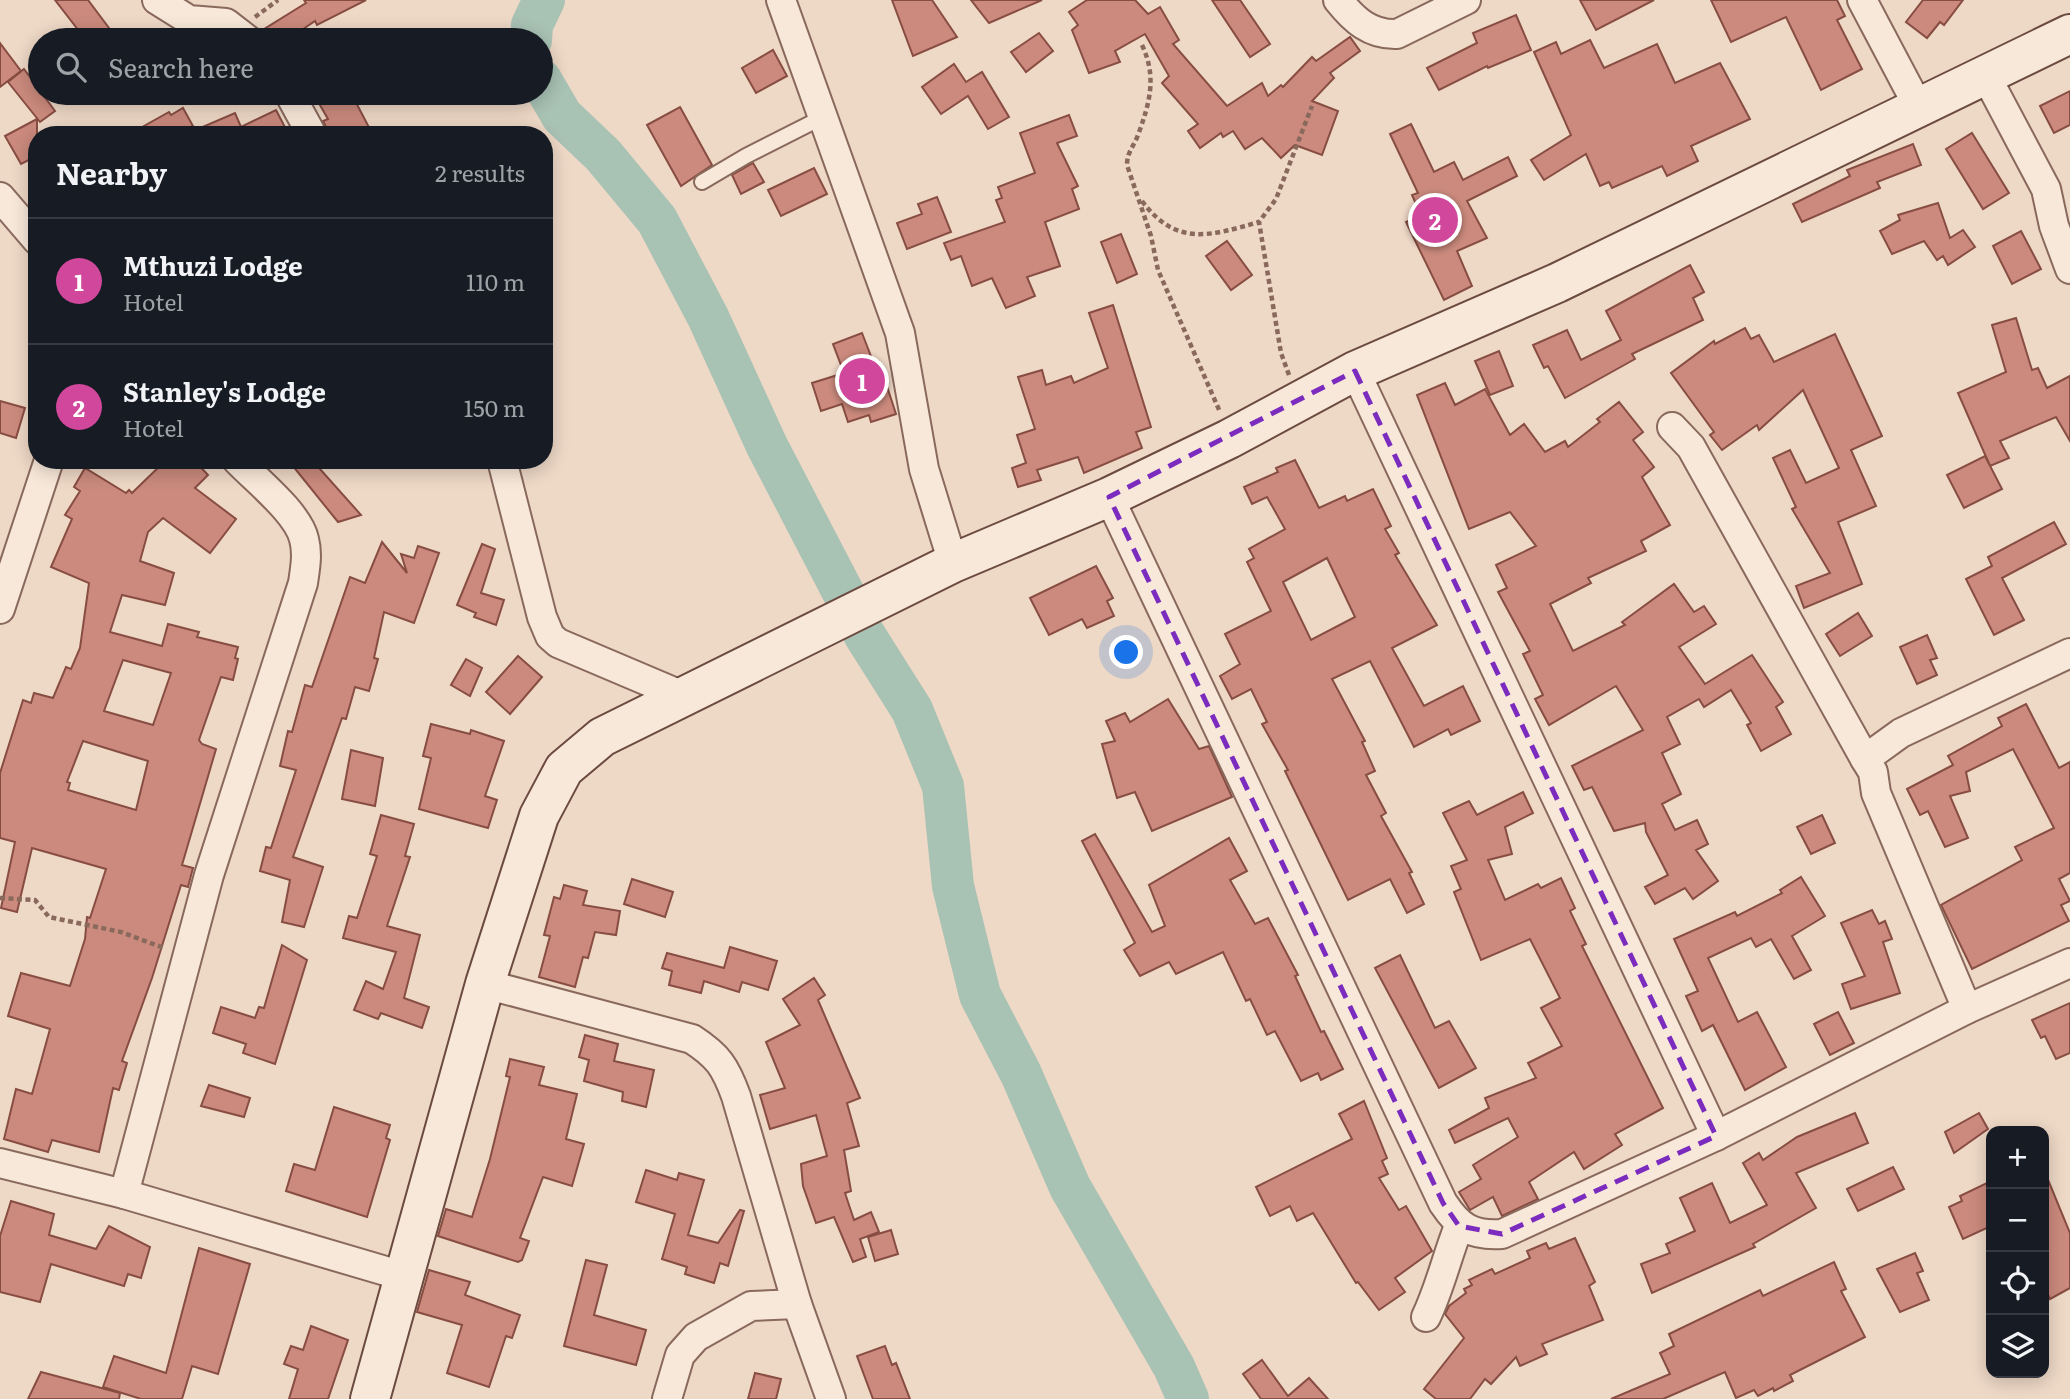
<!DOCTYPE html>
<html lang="en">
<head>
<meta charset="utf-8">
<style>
	:root { --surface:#171b24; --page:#242831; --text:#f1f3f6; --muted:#9ea1a6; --line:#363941; --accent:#0f766e }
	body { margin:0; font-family:Literata,serif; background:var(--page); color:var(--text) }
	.controls { position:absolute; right:21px; bottom:21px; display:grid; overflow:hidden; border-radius:14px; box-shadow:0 4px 18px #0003 }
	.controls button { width:63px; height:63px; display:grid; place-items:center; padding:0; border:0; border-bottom:2px solid var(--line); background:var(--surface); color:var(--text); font:35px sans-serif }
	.you { position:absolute; left:1127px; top:653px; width:24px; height:24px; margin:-18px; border:5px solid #fff; border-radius:50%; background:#1a73e8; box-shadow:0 0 0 10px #1a73e833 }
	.badge { display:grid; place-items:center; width:46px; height:46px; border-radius:50%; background:var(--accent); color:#fff; font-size:23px; font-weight:700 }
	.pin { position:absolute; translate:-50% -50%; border:4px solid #fff; box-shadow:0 2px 7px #0006 }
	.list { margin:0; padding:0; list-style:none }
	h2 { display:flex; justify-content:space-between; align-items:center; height:91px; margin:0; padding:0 28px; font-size:30px }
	h2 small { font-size:23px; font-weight:400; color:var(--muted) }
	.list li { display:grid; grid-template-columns:46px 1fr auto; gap:21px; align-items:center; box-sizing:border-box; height:126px; padding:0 28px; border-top:2px solid var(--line) }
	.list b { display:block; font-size:26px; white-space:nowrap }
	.list p { margin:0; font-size:23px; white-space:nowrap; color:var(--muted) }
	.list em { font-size:23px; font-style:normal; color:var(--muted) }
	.icon { flex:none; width:38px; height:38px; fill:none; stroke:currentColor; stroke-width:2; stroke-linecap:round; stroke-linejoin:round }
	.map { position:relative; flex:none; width:2070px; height:1399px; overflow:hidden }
	.search { position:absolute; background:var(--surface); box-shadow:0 4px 18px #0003; left:28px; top:28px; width:525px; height:77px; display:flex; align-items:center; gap:18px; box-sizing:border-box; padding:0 24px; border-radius:38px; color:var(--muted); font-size:26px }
	.panel { position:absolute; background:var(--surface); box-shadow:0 4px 18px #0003; left:28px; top:126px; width:525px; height:343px; border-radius:28px }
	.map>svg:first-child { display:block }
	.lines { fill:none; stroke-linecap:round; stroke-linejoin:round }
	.river { stroke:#a8c2b4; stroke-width:42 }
	.building { fill:#cb8a7d; stroke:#884d42; stroke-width:2; fill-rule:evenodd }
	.lane-casing { stroke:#89695c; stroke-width:18 }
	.street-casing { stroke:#89695c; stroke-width:32 }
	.secondary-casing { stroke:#6b4a3f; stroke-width:42 }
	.path { stroke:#89695c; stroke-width:4.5; stroke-dasharray:5 3.5; stroke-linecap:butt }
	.lane { stroke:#f8e8da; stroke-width:14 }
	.street { stroke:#f8e8da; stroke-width:28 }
	.secondary { stroke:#f8e8da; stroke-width:38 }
	.marked { fill:none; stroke:#7b2cbf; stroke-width:5; stroke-dasharray:14 9; stroke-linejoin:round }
</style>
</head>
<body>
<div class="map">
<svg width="2070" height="1399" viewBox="0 0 2070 1399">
	<rect width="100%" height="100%" fill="#eed8c6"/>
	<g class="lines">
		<g class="river">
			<path d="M531,40l1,-15 12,-25"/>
			<path d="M541,80l21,36 41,39 54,65 51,97 59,129 77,148"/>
			<path d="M864,634l48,76 31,76 10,100 27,109 41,79 49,113 104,180 14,32"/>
		</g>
	</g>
	<g class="building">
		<path d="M55,0h33l30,40h-32z"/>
		<path d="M304,0h62l-49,25 -2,-4 -28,19h-23l-3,-9 45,-28z"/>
		<path d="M892,0h40l25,37 -44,19z"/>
		<path d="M971,0h71l-53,23z"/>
		<path d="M1087,0h48l13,14 12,-7 19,33 -6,4 54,62 35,-23 6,13 13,-11 2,2 29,-30 4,4 34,-24 10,14 -30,22 4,5 -22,23 26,10 -16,44 -27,-10 -14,13 -19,-20 -17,11 -12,-18 -10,6 -2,-4 -21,15 -12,-17 10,-7 -36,-41 7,-7 -24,-42 -30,17 5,11 -31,11 -17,-43 6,-5 -9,-13z"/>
		<path d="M1212,0h28l30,44 -20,13z"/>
		<path d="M1580,0h74l-58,30z"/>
		<path d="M1711,0h126l8,16 -8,4 25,49 -41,21 -35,-73 -55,25z"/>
		<path d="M1923,0h40l-19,25 -4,-3 -13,16 -21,-16z"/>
		<path d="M1516,15l15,35 -43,18 -1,-2 -48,24 -12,-22 50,-25 -4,-10z"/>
		<path d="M1039,33l14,18 -27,21 -15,-20z"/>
		<path d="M1590,40l14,28 53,-24 18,39 45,-20 30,56 -59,27 7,15 -31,15 -5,-10 -50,22 -3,-6 -9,4 -14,-32 -42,26 -13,-20 40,-25 -37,-83 22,-10 5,12z"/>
		<path d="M0,43l21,28 -21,16z"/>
		<path d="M773,50l14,26 -31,17 -14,-25z"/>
		<path d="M954,64l12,18 16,-10 27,45 -21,12 -20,-33 -27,18 -19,-27z"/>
		<path d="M24,69l31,42 -15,11 -32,-40z"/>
		<path d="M2070,91v34l-16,8 -14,-27z"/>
		<path d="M313,93h38l22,42h-43l-7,-14 5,-2z"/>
		<path d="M680,107l32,58 -31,21 -34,-61z"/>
		<path d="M183,108l10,18 -12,6 2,3h-55l41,-23 2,3z"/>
		<path d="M276,110l13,25h-105l51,-22 6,14z"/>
		<path d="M1069,115l8,21 -20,7 21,43 -6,3 7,20 -34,13 15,44 -33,11 8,19 -29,12 -14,-30 -20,8 -11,-30 -10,4 -7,-17 61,-21 -9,-22 6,-2 -4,-11 37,-14 -15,-40z"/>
		<path d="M37,119v37l-16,8 -16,-28z"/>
		<path d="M1411,124l23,48 20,-10 9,18 45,-23 9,19 -50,25 20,37 -30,13 15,35 -28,14 -38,-78 15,-7 -9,-20 6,-2 -28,-59z"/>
		<path d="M1972,133l37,60 -26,16 -37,-60z"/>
		<path d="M1913,144l8,21 -44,17 3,6 -78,34 -9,-18 57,-28 -3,-6z"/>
		<path d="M753,163l11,19 -23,12 -9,-19z"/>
		<path d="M814,168l13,26 -46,22 -13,-26z"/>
		<path d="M937,197l14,35 -44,17 -10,-26 25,-9 -4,-10z"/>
		<path d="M1938,203l12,35 13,-8 12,17 -27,18 -5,-9 -6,4 -13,-19 -32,13 -12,-23 20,-11 -2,-5z"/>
		<path d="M2021,231l20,38 -29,15 -19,-38z"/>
		<path d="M1121,234l16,40 -20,9 -16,-41z"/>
		<path d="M1227,241l25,34 -21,15 -25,-34z"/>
		<path d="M1690,265l14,27 -11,6 10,22 -71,34 3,5 -70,39 -17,-32 -4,2 -11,-23 34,-15 14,30 40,-20 -15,-29z"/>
		<path d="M1113,305l38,122 -15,5 6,16 -58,25 -6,-16 -41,13 4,10 -23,7 -6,-19 14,-5 -9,-28 18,-6 -17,-52 24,-7 4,15 25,-9 3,7 34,-15 -19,-55z"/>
		<path d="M2016,318l16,52 6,-2 9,20 23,-12v65l-14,-24 -56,24 9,17 -19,8 -32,-73 48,-21 -14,-47z"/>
		<path d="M1745,328l6,11 8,-4 15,27 61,-28 47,102 -31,14 25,56 -38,16 24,62 -58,24 -8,-22 34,-13 -38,-64 4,-2 -23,-49 17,-8 16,33 33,-15 -36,-78 -44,40 -2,-5 -35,25 -12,-15 4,-3 -43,-59 43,-32 1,3z"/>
		<path d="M862,333l12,31 5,-2 17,52 -25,8 -2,-7 -21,7 -6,-18 -21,7 -9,-28 32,-10 -11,-29z"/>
		<path d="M1499,351l14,35 -23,9 -15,-34z"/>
		<path d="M1445,383l10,22 30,-16 25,46 14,-11 21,28 20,-11 3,6 32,-25 -3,-3 22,-17 24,30 -10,8 21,27 -12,10 28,48 -29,16 5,10 -58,27 3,5 -41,21 23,47 52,-26 -3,-3 52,-38 20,28 10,-6 12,18 -37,23 26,37 47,-29 31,47 -7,5 15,27 -30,17 -14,-26 4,-2 -20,-33 -27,17 -5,-8 -32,18 13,27 -18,9 19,41 -19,10 13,26 22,-10 11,24 -12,6 22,31 -25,18 -8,-11 -30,16 -10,-17 23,-12 -22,-43 -1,-9 -31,8 -22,-44 -8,3 -12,-24 71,-36 -27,-44 -67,39 -14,-26 8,-4 -20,-41 7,-3 -32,-59 9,-4 -11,-23 40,-19 -26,-34 -41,17 -52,-134z"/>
		<path d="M0,401l25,7 -9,30 -16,-5z"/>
		<path d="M1985,456l17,33 -38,19 -17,-33z"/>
		<path d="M166,460h28l14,15 -13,13 41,31 -26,34 -47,-35 -15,14 -8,29 34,12 -9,32 -43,-10 -12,37 52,14 6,-22 31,8 -2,5 41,10 -3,11 3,1 -5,21 -12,-3 -22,63 3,4 14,5 -34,116 11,3 -5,19 -7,-2 -29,93 -30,83 5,2 -8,27 -6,-2 -14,64 -47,-12 -4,12 -44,-13 12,-50 16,5 18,-65 -42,-13 13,-43 49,13 15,-47 2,-22 3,1 16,-49 -74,-21 -15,64 -16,-4 14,-66 -15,-4v-65l23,-73 8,3 3,-10 19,5 13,-31 5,2 9,-21 9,-65 -38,-16 21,-48 -7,-4 15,-24 -6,-4 11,-19 41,25 3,-3 3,3zM123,660l48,13 -18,52 -49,-14zM83,741l65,20 -12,49 -68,-20 2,-7 -3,-1z"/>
		<path d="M288,460h24l49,55 -23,7z"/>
		<path d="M1295,460l24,48 26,-12 2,5 26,-12 18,37 -6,3 14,24 -4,2 42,70 -45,23 32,58 39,-20 17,35 -29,14 -3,-6 -34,18 -44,-86 -38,18 33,62 -3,1 13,29 -9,4 20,38 -5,3 31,56 -3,1 15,31 -17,9 -17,-34 -42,21 -63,-129 3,-1 -26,-46 5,-2 -16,-33 -19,10 -12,-23 20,-12 -15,-30 46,-23 -24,-49 7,-4 -5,-9 36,-20 -18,-32 -15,7 -8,-17 34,-15 -2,-4zM1327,558l28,59 -44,23 -28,-58z"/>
		<path d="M2054,522l12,22 -64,34 22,42 -30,15 -28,-56 26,-13 -4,-9z"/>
		<path d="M382,542l25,31 -6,-19 13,4 4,-12 21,7 -25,70 -30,-11 -10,46 4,1 -9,32 -14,-4 -9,32 -4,-1 -49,139 30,10 -19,60 -22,-5 8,-42 -30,-9 6,-24 5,1 25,-78 -16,-4 8,-35 4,1 13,-47 7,2 38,-110 15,6z"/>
		<path d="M482,544l13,5 -14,44 23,7 -8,25 -22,-8 2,-4 -19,-8z"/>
		<path d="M1096,566l17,32 -6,3 7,15 -27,12 -5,-9 -33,16 -19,-37z"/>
		<path d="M1858,613l14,23 -32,20 -14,-22z"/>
		<path d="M1927,635l10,23 -7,2 7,15 -20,9 -17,-37z"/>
		<path d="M518,656l24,21 -32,37 -24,-22z"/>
		<path d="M466,659l16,9 -12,28 -19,-11z"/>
		<path d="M1168,699l31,50 10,-3 23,51 -80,34 -17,-39 -18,6 -15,-54 13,-3 -9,-20 19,-8 5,9z"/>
		<path d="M2026,704l33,64 11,-6v111l-11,6 11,22 -9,4 8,16 -97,48 -31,-64 81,-45 -7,-13 39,-19 -41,-79 -47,23 4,19 -20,5 18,42 -23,9 -17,-36 -8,4 -13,-26 46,-24 -5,-9 54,-30 -4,-8z"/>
		<path d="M431,724l39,10 1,-4 33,11 -19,55 12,4 -9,28 -69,-19 12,-51 -8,-2z"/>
		<path d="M351,750l32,8 -8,48 -33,-7z"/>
		<path d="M1523,792l10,21 -28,14 7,27 -24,6 17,40 33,-16 3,4 20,-10 14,30 -5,3 16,33 -4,2 81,162 -48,26 7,11 -38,24 -10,-17 -45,30 9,17 -36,17 -9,-19 -23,13 -11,-18 22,-13 -8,-14 45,-28 -10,-19 -53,25 -6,-13 40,-22 -4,-10 51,-20 -8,-15 34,-17 -21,-38 19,-10 -30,-59 -49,21 -27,-68 7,-3 -10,-23 16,-6 -24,-47 26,-12 8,14z"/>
		<path d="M381,815l33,9 -9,32 5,1 -23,69 33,9 -16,63 25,9 -7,21 -41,-15 -3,6 -24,-9 12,-29 17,8 13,-37 -53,-14 6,-22 8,2 20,-62 -7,-2z"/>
		<path d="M1822,815l13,28 -24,11 -14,-27z"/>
		<path d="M1095,834l57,98 13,-6 -16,-41 80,-47 18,33 -17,9 25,44 13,-6 30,57 -3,1 26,56 3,-1 19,38 -22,11 -3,-7 -17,8 -26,-50 -8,4 -17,-36 -4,2 -23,-49 -47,22 -7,-12 -29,14 -16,-26 11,-7 -53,-102z"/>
		<path d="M1801,877l24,39 -33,20 19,34 -17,9 -23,-40 -15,8 -5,-9 -43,20 30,64 19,-10 29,55 -41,23 -32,-65 -11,6 -16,-35 12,-5 -24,-52 61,-27 2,4 45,-23 -2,-3z"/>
		<path d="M632,879l41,13 -8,25 -41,-13z"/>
		<path d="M564,885l23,6 -4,14 37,6 -4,24 -21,-3 -7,26 -5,-1 -8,30 -36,-10 11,-41 -6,-1 10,-38 6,2z"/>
		<path d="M1872,910l7,14 6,-3 7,18 -9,3 17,51 -49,16 -9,-25 23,-8 -24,-53z"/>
		<path d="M282,945l25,15 -32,104 -32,-11 3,-9 -33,-11 8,-26 34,11 4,-11 5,1z"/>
		<path d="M730,947l47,14 -9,29 -26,-8 -3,10 -35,-11 -3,12 -32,-8 3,-14 -10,-3 5,-15 57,15z"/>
		<path d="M1400,955l35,73 14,-7 27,47 -37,20 -64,-120z"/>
		<path d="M814,978l11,17 -7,5 42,98 -13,5 12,43 -15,4 7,41 -6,2 9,27 17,-8 8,20 -19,7 6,18 -13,5 -19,-45 -18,6 -13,-37 -2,-22 26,-8 -11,-41 -46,14 -10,-34 25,-7 -19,-46 34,-17 -17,-26z"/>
		<path d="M2070,1003v50l-14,6 -11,-23 -4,2 -9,-18z"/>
		<path d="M1838,1012l16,31 -24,12 -16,-31z"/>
		<path d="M585,1035l33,9 -4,17 40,9 -8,37 -24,-6 1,-9 -39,-11 5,-21 -10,-3z"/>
		<path d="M510,1059l34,8 -5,18 38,9 -11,45 18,5 -12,42 -29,-9 -23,61 9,3 -7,19 -4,2 -80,-26 8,-27 26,8 18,-58 20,-82 -4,-1z"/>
		<path d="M209,1085l41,13 -6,19 -43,-11z"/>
		<path d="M1364,1101l23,57 -5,3 6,13 -9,4 20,32 7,-4 26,45 -37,27 10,14 -26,18 -21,-28 -2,1 -43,-70 -16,8 -7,-15 -20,10 -14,-29 96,-48 -13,-25z"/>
		<path d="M334,1107l56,18 -4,13 4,2 -23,77 -81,-26 8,-27 21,6z"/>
		<path d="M1855,1113l13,30 -72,30 20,35 -63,36 2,3 -103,46 -11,-29 29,-11 -4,-9 29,-13 -15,-33 32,-15 18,40 37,-18 -24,-42 16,-10 4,7 34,-23z"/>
		<path d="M1979,1113l9,16 -34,24 -9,-21z"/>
		<path d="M1893,1167l11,22 -46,22 -11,-22z"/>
		<path d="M646,1170l31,10 2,-7 25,7 -16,55 30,8 22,-33 4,1 -16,55 -8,-3 -6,20 -29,-9 2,-7 -25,-8 13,-45 -39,-12z"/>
		<path d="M2044,1170l26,63v55l-20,11 -6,-13z"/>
		<path d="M1991,1181v45l-28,13 -14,-32 13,-6 -2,-5z"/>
		<path d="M11,1201l43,13 -5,21 47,14 13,-23 41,21 -9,31 -13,-4 -4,12 -73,-22 -11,38 -40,-10v-56z"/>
		<path d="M891,1230l7,24 -23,7 -7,-24z"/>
		<path d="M1575,1238l20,44 -6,4 14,34 -61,24 5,10 -27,12 -4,-9 -25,27 -6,-5 -15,20h-34l-12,-10 40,-51 -19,-24 4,-8 17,-13 -2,-4 8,-4 -3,-5 23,-11 3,5 35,-16 -3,-7 19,-8 3,6z"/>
		<path d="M199,1248l51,16 -32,110 -26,-8 -10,33h-41l-38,-12 11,-31 52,17z"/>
		<path d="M1915,1253l8,18 -6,2 12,27 -29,12 -23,-43z"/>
		<path d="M586,1260l21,5 -13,50 52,15 -10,35 -72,-19z"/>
		<path d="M1834,1262l12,27 -5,2 24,46 -75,38 3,6 -19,10 -1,-3 -15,8 -4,-6 -18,8 -11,-26 -62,27h-52l59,-25 -10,-21 14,-7 -5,-12 91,-44 3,6z"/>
		<path d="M429,1270l41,12 -5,13 55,20 -8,23 -6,-2 -17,51 -42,-14 15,-48 -45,-13z"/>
		<path d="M311,1326l37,14 -20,59h-39l9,-30 -14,-5 7,-18 12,4z"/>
		<path d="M885,1346l7,19 4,-2 14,36h-37l-16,-43z"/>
		<path d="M1262,1360l26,36 21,-18 19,21h-67l-18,-25z"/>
		<path d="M41,1372l79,21 -1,6h-91z"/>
		<path d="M755,1373l26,6 -5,20h-28z"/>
	</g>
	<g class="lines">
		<defs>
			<path id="lane" d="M702,182l44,-26 77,-39"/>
			<g id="street">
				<path d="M157,0l32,20 37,3 22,17"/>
				<path d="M781,0l119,333 24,136 29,94"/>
				<path d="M1338,0c16,20 32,35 59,34l69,-34"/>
				<path d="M1862,0l56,106"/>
				<path d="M1985,74l61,115 8,37 16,43"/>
				<path d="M289,93l23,42"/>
				<path d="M0,197l37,43"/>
				<path d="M1355,371l361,765"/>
				<path d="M1672,427l19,20 174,312"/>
				<path d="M502,460l40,157 8,19 8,7 125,53"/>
				<path d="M1109,497l334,706c16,24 28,33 59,31l214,-98 251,-127 103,-46"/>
				<path d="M0,609l49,-149"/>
				<path d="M485,984l207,55c26,17 33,27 44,57l61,208 34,95"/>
				<path d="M1967,1009l-91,-216 -3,-21 -8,-13 36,-26 169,-80"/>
				<path d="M0,1163l124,31 282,83"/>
				<path d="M124,1194l85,-319 94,-292c2,-14 5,-29 1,-44 -6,-26 -48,-59 -67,-79"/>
				<path d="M1426,1317c14,-29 21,-61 33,-91"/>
				<path d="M667,1399l13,-44 16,-18 55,-31 46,-2"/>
			</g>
			<path id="secondary" d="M370,1399l115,-415 54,-168 25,-47 38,-32 351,-174 156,-66 120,-58 126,-68 202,-88 513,-249"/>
		</defs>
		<use href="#lane" class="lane-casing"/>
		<use href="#street" class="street-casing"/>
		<use href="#secondary" class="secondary-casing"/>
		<g class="path">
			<path d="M255,17l23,-17"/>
			<path d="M1142,45c15,32 8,57 -4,90 -4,11 -11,17 -11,30l24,71 7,34 62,142"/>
			<path d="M1142,201c34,46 68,35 117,21"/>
			<path d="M1289,375l-8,-22 -22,-131 17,-23 36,-93"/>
			<path d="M0,898l35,2 14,17 72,15 43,16"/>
		</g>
		<use href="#lane" class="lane"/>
		<use href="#street" class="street"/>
		<use href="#secondary" class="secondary"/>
	</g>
	<path class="marked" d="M1355,371l361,765 -214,98 -43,-8 -16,-23 -334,-706z"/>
</svg>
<div class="controls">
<button>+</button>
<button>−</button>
<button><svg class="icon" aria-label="locate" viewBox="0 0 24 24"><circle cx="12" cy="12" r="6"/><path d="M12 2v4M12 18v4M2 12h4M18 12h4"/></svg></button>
<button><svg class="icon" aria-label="layers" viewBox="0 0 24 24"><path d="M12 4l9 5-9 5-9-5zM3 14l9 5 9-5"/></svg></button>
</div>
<div class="you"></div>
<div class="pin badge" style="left:862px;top:381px;background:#d1479c">1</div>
<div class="pin badge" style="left:1435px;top:220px;background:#d1479c">2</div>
<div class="search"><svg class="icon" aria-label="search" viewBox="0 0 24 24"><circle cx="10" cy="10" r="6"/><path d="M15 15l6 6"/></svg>Search here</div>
<section class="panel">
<h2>Nearby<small>2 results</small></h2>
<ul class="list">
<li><span class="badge" style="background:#d1479c">1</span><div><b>Mthuzi Lodge</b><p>Hotel</p></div><em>110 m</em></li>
<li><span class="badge" style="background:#d1479c">2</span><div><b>Stanley's Lodge</b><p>Hotel</p></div><em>150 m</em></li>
</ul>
</section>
</div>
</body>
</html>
